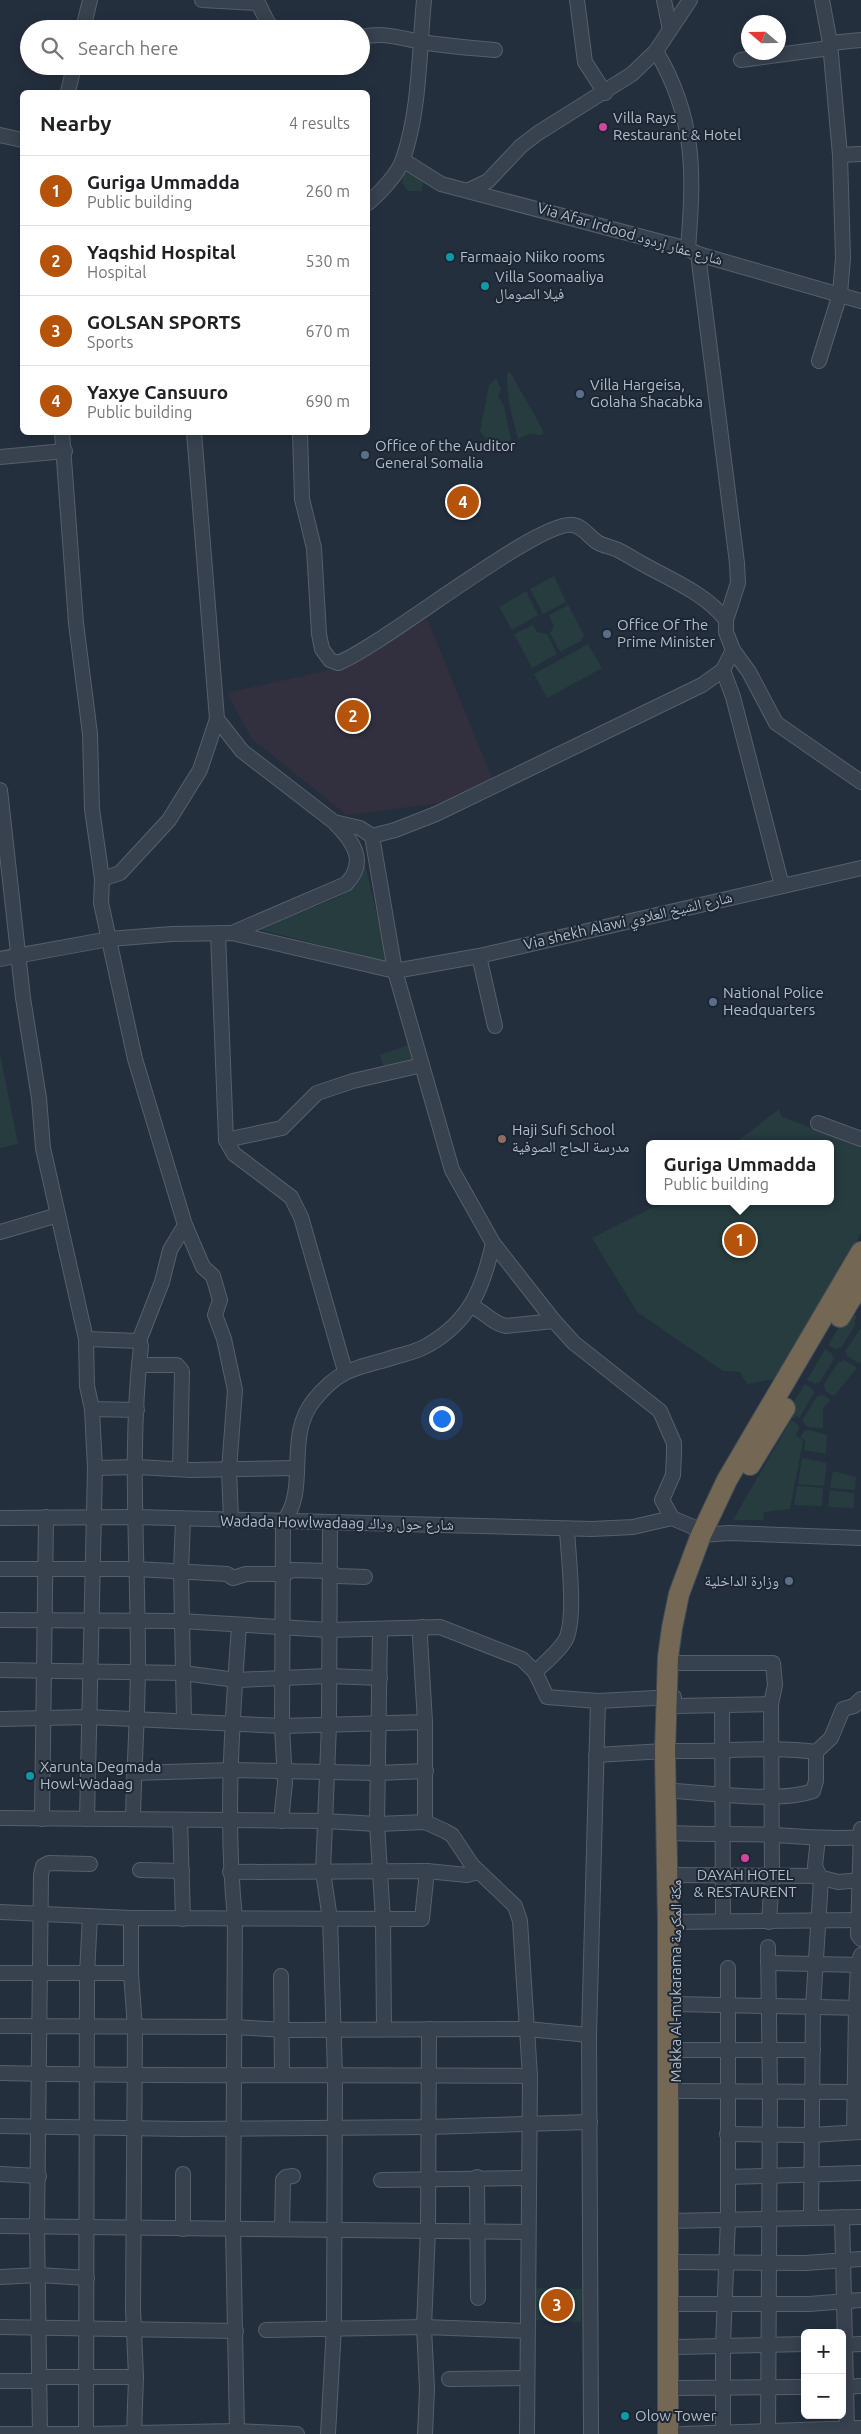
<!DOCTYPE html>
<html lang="en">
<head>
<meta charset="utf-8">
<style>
	:root { --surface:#fff; --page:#f2f2f2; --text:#202124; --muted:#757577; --line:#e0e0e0; --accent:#b45309 }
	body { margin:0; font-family:Ubuntu,"Noto Naskh Arabic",sans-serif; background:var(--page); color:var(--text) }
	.controls { position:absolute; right:15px; bottom:15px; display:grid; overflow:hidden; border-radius:8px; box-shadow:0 2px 12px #0003 }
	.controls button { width:45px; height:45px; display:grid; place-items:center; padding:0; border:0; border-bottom:1px solid var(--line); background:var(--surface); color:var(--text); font:25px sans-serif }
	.compass { position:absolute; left:741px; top:15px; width:45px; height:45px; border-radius:50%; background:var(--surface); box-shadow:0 2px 12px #0003; rotate:290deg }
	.you { position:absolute; left:441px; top:1418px; width:18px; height:18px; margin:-12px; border:4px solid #fff; border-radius:50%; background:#1a73e8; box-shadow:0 0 0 8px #1a73e833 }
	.badge { display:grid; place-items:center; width:32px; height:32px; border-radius:50%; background:var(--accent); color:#fff; font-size:16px; font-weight:700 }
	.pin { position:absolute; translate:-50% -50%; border:2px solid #fff; box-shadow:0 1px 5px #0006 }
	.popup { position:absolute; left:646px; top:1140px; width:188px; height:65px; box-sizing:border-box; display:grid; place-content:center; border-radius:8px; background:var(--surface); filter:drop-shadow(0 1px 4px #0005); font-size:16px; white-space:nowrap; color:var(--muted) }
	.popup b { font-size:19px; color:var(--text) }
	.popup::after { content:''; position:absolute; left:50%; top:100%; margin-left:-10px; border:10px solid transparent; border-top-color:var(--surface) }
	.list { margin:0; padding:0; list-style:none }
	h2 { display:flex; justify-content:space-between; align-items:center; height:65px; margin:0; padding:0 20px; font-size:21px }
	h2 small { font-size:16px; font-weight:400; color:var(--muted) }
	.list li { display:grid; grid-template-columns:32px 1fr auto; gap:15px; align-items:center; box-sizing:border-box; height:70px; padding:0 20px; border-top:1px solid var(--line) }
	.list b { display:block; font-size:19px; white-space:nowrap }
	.list p { margin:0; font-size:16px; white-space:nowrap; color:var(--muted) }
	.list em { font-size:16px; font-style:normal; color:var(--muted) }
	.icon { flex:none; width:28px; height:28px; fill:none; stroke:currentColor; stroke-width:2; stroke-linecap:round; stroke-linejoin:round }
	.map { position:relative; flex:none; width:861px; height:2434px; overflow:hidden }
	.search { position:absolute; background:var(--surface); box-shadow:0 2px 12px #0003; left:20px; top:20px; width:350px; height:55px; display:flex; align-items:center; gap:12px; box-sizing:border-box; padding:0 18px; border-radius:28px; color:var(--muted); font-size:19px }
	.panel { position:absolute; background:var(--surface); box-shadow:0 2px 12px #0003; left:20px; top:90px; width:350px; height:345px; border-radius:8px }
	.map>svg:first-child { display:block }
	.medical { fill:#32303f }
	.green { fill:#263c3f }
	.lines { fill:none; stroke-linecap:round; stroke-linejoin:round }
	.minor-casing { stroke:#565f6c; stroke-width:16 }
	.highway-casing { stroke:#434c59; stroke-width:22 }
	.minor { stroke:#38414e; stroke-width:14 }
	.highway { stroke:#746855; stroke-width:20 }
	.hotel-dot { fill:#d1479c; stroke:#1d2633; stroke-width:2 }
	.culture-dot { fill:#0f9aa8; stroke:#1d2633; stroke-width:2 }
	.service-dot { fill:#5c6f8a; stroke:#1d2633; stroke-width:2 }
	.education-dot { fill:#8d6e63; stroke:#1d2633; stroke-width:2 }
	.labels { text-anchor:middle; stroke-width:4; stroke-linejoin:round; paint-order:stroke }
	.poi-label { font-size:15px; fill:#b4bcc9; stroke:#1d2633; text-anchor:start }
	.street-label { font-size:15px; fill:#b4bcc9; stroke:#1d2633 }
</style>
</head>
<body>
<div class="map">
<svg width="861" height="2434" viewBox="0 0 861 2434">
	<rect width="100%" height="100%" fill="#242f3e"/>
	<path class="medical" d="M427,619l65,159 -52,25 -93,12 -95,-76 -25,-46 112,-25z"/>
	<g class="green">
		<path d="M404,168l20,7 -2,16h-14l-6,-8z"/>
		<path d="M510,372l33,58v5l-14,-1 -11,5c-6,-22 -12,-43 -11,-66z"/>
		<path d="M496,378l5,11 -3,7 6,10 7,34 -14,5 -7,-1 -10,-13 9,-46z"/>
		<path d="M554,576l12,26 -23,12 -13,-25z"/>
		<path d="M526,591l12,24 -26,15 -13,-23z"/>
		<path d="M568,605l16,30 -3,6 -21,11 -10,-19 4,-7 -5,-11z"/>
		<path d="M533,625l4,7 10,2 10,20 -25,14 -18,-34z"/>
		<path d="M588,644l14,24 -55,30 -13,-24z"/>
		<path d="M365,864l23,98 -139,-35c22,-6 93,-26 108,-42 4,-5 6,-15 8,-21z"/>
		<path d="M408,1045l6,16 -30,7 -4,-13z"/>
		<path d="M0,1054l18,90 -18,4z"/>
		<path d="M779,1109l2,7 80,32v85l-81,145 -33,6 -7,-12 -17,-1 -86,-59 -45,-74 61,-31 9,-1 5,-5h163v-57h-96z"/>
		<path d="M849,1311l8,5 -3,6 2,1 -15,25 -3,-1 -1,3 -9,-5z"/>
		<path d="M861,1328v34l-1,2 -14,-9 1,-3 -2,-1z"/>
		<path d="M825,1349l8,5 -1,3 3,1 -16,25 -2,-1 -1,2 -9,-4z"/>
		<path d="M844,1360l13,8 -23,28 -9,-5 1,-3 -3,-2 16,-25 2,1z"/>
		<path d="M805,1384l8,5 1,4 -15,25 -3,-2 -2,3 -8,-5z"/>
		<path d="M822,1395l9,5 -8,8v20l-15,-1 -6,-6 15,-25z"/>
		<path d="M791,1420l6,4 2,4 -3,7 7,6 -13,68 -26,3 -1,8h-30z"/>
		<path d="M808,1430l19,5 -1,19 -22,-4 1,-10 -5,-2 4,-7z"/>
		<path d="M802,1458l25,5 -3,23 -26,-2z"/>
		<path d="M833,1471l23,6 -1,13 -25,-2z"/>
		<path d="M797,1486l26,2 -1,18 -28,-1z"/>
		<path d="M830,1490l24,3v15l-26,-1z"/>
		<path d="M532,2288l50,1 -1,33 -50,-2z"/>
	</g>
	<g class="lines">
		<defs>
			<g id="minor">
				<path d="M202,0l56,3 9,18 6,8"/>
				<path d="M577,0l8,62 20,31"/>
				<path d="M664,0l6,30"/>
				<path d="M83,29l7,-29"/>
				<path d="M361,37c25,-5 38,1 61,5 24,4 49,6 73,8"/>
				<path d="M830,43l31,-3"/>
				<path d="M656,51c40,67 38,123 32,198"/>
				<path d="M741,60l89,-12"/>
				<path d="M68,92l6,-26"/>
				<path d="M0,135l22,5"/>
				<path d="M840,155l21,-1"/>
				<path d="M403,160l38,24 247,65 10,5 163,47"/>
				<path d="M469,190l19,-9 33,-35 17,-13 94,-59 24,-23 34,-51"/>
				<path d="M368,203c11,-9 31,-30 35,-44 17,-48 16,-108 21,-159"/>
				<path d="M698,254l39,309 1,20 -12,37v12l7,18 16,22 27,51 85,59"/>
				<path d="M819,361l21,-67 3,-36 -3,-103 -10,-112 -8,-43"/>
				<path d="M62,432l14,191 14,111 2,75 10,70 -1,24 34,156 50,166 18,42 10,9 7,24 -5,15 9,24 11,51 -6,80 2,50"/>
				<path d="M300,432l2,67 12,49 5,86 3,15 8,11 8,3c46,-18 201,-144 235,-138 11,2 15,11 24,17 6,4 15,5 21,8 8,4 16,9 23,13 30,17 64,30 85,57"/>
				<path d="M0,457l65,-6"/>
				<path d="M723,670l10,27 49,189"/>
				<path d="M217,719l25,32 92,71 26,6 12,8 23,-6 41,-16 266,-129 21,-15 10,-20"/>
				<path d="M0,790l23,208 16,100 4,50 43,191 1,47 5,23 3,59 -8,351"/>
				<path d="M372,836l23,135 57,199 41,73 61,78 20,22 86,68 14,32v11l-1,21 -11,25 10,18"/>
				<path d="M102,879l18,-6 49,-53 31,-50 17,-51 -23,-287"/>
				<path d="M218,933l8,207 8,14 57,43 10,20 44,154"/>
				<path d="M232,933l114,-49c22,-22 7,-43 -11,-61"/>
				<path d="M479,956l16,70"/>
				<path d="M0,959l109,-20 63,-5 60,-1 163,38 84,-15 382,-88"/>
				<path d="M818,1123l43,16"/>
				<path d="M226,1140l56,-12 35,-35 36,-12 69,-16"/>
				<path d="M0,1232l58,-17"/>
				<path d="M471,1306c13,5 22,18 35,20l48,-5"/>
				<path d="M86,1339l53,2"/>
				<path d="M139,1365h38l5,6 -2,98"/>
				<path d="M92,1409l45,1"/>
				<path d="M95,1468l43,-1 53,3 105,-2"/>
				<path d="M0,1518l135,-1 457,12 41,-2 39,-9"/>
				<path d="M672,1518l21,9 8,8 28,-2 132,5"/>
				<path d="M183,1520l-2,51 3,150"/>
				<path d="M0,1569h136l91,5 6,4 13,-4h38l8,-4 37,1 8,5 28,1"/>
				<path d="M0,1620l181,1 148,9 111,-3 82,32 13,13 12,25 51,4 76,-4"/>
				<path d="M422,1627l-2,11 5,84v100"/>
				<path d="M380,1629l-3,195 6,96 1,109"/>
				<path d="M677,1663h96l2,22 -4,19 1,171 -3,47"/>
				<path d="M0,1670l183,3 53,7 92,-4 52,2"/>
				<path d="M535,1672c10,-9 22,-19 30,-31 12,-21 3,-86 2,-112"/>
				<path d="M722,1705l1,216"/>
				<path d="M675,1706l96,-2"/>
				<path d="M0,1719l89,-2 193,9 143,-4"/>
				<path d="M675,1751c47,1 95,-5 141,1l15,-14 12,-29 11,-3 7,-7"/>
				<path d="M596,1755l69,-4"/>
				<path d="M134,1773l98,-3 145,3 49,-2"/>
				<path d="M674,1791c38,2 105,12 139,0l3,-10v-29"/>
				<path d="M0,1818l325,3 52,3 48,-2 20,9 7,4 20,30 43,41 5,15 10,155 -3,358"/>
				<path d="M42,1819l4,-302"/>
				<path d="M133,1819c1,-53 5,-106 5,-159 0,-104 -9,-210 3,-314l-2,-5 23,-59 8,-32 15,-25"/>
				<path d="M180,1820l3,99"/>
				<path d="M281,1821l4,-38 -3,-57 1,-204c27,-33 1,-85 31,-122 24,-29 37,-31 71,-40 14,-5 30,-7 43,-15 42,-24 55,-57 65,-102"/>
				<path d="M861,1829l-3,106 3,4"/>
				<path d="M675,1833c32,2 65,0 97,2 30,1 59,5 89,2"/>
				<path d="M140,1870l42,1"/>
				<path d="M230,1872l197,-1 40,4 12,-3"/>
				<path d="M676,1875l139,1 23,6 23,-2"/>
				<path d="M0,1912l131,6"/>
				<path d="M668,1922l193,-2"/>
				<path d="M768,1963l93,2"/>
				<path d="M0,1973h131"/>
				<path d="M281,1976l1,99"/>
				<path d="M676,2004l185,4"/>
				<path d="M0,2026l233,1 53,3 241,-1 62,6"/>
				<path d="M676,2050h137"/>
				<path d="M0,2073c177,4 353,1 530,3"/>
				<path d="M677,2091l184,1"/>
				<path d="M0,2126l184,3 245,-2 161,-5"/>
				<path d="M854,2132l2,-124 2,-43 3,-10"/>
				<path d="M727,2134l85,1 49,-3"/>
				<path d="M0,2174l39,2"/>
				<path d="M183,2174v55"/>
				<path d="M477,2177l1,121"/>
				<path d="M728,2177l133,-4"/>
				<path d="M381,2180l148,-2"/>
				<path d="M811,2217l2,-210 8,-128 -6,-13 3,-28"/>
				<path d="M842,2217l5,212"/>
				<path d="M669,2221l192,-4"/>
				<path d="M0,2226l528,6"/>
				<path d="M282,2229l1,-49 3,-3 7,-1"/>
				<path d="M679,2262l126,1 56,-4"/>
				<path d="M0,2277l39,-2 48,3"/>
				<path d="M678,2304h131l52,-4"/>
				<path d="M0,2327l236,4"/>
				<path d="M266,2330l158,-3 103,4"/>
				<path d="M842,2345l19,-1"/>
				<path d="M677,2347l128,-3"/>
				<path d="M39,2377h97"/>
				<path d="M449,2379l78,-1"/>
				<path d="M0,2381h39"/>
				<path d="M842,2387l19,-1"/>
				<path d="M677,2388l128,-1"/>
				<path d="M237,2431l-4,-202 2,-311c-10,-97 -3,-195 4,-292"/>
				<path d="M723,2433v-88l5,-126v-251"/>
				<path d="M0,2434h83"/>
				<path d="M40,2434l-3,-208 4,-351 2,-9 6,-3 41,1"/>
				<path d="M86,2434l1,-460 3,-58"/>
				<path d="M88,2434l149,-3 60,3"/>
				<path d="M134,2434l2,-57 -3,-69 2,-280 -4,-55v-55l291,1 5,-48"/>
				<path d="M328,2434l6,-107 1,-253 -5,-155 -7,-47 6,-147 1,-203"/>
				<path d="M425,2434l2,-45 -3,-62 4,-97 1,-201"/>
				<path d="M591,2434l-2,-399 9,-334"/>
				<path d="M682,2434l179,-6"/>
				<path d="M768,2434l2,-343 -2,-144"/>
			</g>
			<g id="highway">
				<path d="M840,1317l21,-35"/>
				<path d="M750,1465l35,-57"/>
				<path d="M668,2434v-512l-3,-171 3,-94 4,-29 7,-34 22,-59 26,-55 134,-228"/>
			</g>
		</defs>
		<use href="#minor" class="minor-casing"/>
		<use href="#highway" class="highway-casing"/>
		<use href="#minor" class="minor"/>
		<use href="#highway" class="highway"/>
	</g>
	<g class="hotel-dot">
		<circle cx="603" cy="127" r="5"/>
		<circle cx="745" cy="1858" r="5"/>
	</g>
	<g class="culture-dot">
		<circle cx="450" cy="257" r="5"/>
		<circle cx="485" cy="286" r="5"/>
		<circle cx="30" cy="1776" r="5"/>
		<circle cx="625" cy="2416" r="5"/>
	</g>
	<g class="service-dot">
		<circle cx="580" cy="394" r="5"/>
		<circle cx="365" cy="455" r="5"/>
		<circle cx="607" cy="634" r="5"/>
		<circle cx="713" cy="1002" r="5"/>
		<circle cx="789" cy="1581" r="5"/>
	</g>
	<circle class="education-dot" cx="502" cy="1139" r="5"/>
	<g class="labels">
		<g class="poi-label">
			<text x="613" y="123">Villa Rays<tspan x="613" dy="17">Restaurant &amp; Hotel</tspan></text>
			<text x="460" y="262">Farmaajo Niiko rooms</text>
			<text x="495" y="282">Villa Soomaaliya<tspan x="495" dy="17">فيلا الصومال</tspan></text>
			<text x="590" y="390">Villa Hargeisa,<tspan x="590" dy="17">Golaha Shacabka</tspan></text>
			<text x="375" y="451">Office of the Auditor<tspan x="375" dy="17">General Somalia</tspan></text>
			<text x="617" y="630">Office Of The<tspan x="617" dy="17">Prime Minister</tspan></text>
			<text x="723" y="998">National Police<tspan x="723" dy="17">Headquarters</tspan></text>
			<text x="512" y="1135">Haji Sufi School<tspan x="512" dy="17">مدرسة الحاج الصوفية</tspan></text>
			<text x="779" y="1586" text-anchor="end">وزارة الداخلية</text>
			<text x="40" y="1772">Xarunta Degmada<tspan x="40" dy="17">Howl-Wadaag</tspan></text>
			<text x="745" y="1880" text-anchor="middle">DAYAH HOTEL<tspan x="745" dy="17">&amp; RESTAURENT</tspan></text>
			<text x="635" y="2421">Olow Tower</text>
		</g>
		<g class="street-label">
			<text transform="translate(630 234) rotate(16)" y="5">Via Afar Irdood شارع عفار إردود</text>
			<text transform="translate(628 921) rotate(-13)" y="5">Via shekh Alawi شارع الشيخ العلاوي</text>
			<text transform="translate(337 1523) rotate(1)" y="5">Wadada Howlwadaag شارع حول وداك</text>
			<text transform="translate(676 1981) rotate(-90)" y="5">Makka Al-mukarama مكة المكرمة</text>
		</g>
	</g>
</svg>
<div class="controls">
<button>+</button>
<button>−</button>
</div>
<svg class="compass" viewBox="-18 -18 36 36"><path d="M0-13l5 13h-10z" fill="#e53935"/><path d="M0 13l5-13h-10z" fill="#757577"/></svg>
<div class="you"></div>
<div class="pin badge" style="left:740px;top:1240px">1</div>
<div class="popup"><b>Guriga Ummadda</b>Public building</div>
<div class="pin badge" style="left:353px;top:716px">2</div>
<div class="pin badge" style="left:557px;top:2305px">3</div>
<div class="pin badge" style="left:463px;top:502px">4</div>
<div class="search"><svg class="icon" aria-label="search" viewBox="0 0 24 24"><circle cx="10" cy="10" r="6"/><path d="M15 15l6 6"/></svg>Search here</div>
<section class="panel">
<h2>Nearby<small>4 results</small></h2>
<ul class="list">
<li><span class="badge">1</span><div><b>Guriga Ummadda</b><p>Public building</p></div><em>260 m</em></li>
<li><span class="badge">2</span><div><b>Yaqshid Hospital</b><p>Hospital</p></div><em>530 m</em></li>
<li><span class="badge">3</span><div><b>GOLSAN SPORTS</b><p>Sports</p></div><em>670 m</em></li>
<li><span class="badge">4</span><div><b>Yaxye Cansuuro</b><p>Public building</p></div><em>690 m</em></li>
</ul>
</section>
</div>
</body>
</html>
